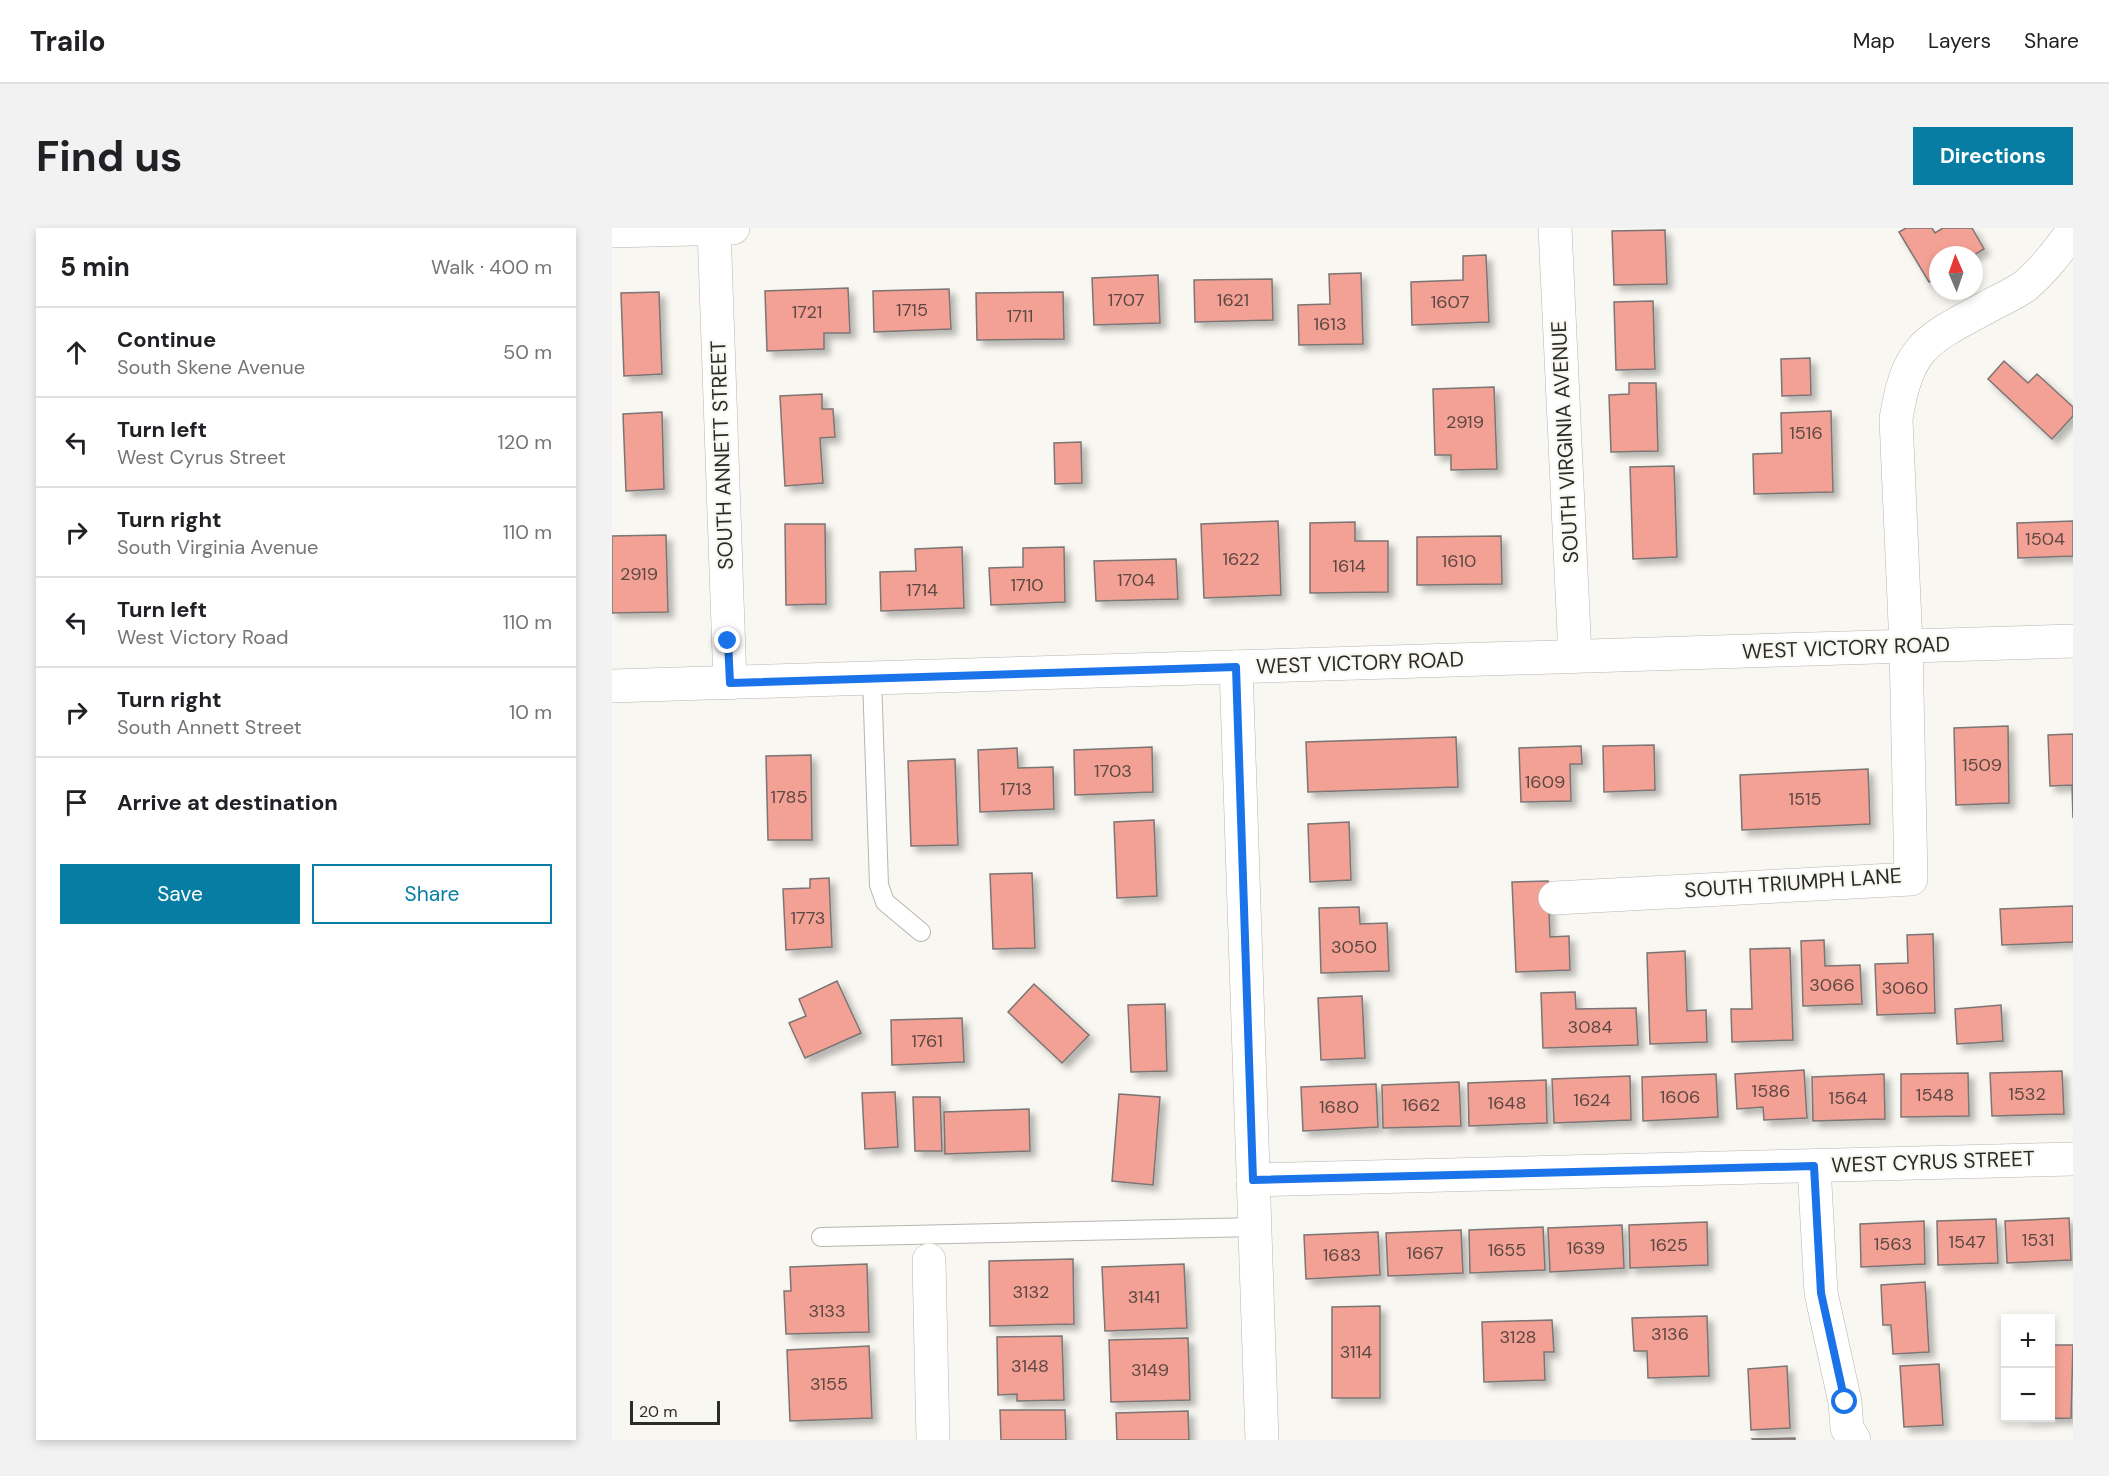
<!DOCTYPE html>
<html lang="en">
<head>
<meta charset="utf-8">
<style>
	:root { --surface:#fff; --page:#f2f2f2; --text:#202124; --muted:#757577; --line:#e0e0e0; --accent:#087da4 }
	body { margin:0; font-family:"DM Sans",sans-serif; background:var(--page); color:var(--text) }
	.controls { position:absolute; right:18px; bottom:18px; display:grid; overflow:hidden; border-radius:0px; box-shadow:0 3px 9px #0003 }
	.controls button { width:54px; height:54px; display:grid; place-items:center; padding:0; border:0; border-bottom:2px solid var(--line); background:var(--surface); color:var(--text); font:30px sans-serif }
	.compass { position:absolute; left:1317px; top:18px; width:54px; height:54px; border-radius:50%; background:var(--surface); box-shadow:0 3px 9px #0003; rotate:358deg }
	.scale { position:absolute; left:18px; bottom:15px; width:90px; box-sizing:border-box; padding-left:6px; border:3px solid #2b2b28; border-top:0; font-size:16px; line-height:21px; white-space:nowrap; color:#2b2b28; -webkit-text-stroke:4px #f9f7f1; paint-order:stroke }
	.stop { position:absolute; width:18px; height:18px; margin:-14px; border:4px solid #1a73e8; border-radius:50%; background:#fff }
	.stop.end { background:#1a73e8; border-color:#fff; box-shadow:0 2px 6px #0008 }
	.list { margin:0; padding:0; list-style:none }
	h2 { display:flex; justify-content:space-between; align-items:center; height:78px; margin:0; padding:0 24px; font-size:26px }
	h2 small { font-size:20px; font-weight:400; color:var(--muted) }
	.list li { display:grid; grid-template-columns:39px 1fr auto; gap:18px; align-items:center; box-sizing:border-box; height:90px; padding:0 24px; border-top:2px solid var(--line) }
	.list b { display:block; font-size:22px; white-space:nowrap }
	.list p { margin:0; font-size:20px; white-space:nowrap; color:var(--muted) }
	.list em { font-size:20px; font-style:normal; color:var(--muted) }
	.actions { display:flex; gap:12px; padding:18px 24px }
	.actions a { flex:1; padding:14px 0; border:2px solid var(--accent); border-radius:0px; text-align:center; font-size:21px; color:var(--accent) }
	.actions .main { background:var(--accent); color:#fff }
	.icon { flex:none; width:33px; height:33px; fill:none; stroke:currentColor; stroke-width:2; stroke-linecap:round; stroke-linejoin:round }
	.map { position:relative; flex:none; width:1461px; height:1212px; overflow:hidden; border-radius:0px }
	header { display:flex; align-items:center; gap:36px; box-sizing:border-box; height:84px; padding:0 30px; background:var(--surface); border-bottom:2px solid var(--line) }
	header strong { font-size:28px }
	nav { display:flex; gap:33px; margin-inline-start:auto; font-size:21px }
	.intro { display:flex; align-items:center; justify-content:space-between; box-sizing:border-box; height:144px; padding:0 36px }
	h1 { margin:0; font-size:42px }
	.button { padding:15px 27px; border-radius:0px; background:var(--accent); color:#fff; font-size:21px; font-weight:700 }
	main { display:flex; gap:36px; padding:0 36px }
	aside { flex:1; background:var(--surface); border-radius:0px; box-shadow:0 3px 9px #0003 }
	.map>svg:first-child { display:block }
	.building { fill:#f4a195; stroke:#7c7574; stroke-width:1.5; filter:url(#shadow) }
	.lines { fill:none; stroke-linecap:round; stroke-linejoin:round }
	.service-casing { stroke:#b8b5b0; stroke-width:20 }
	.minor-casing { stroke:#b8b5b0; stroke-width:34 }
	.tertiary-casing { stroke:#b8b5b0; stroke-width:34 }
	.service { stroke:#fff; stroke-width:18 }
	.minor { stroke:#fff; stroke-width:33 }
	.tertiary { stroke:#fff; stroke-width:33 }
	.route { stroke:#1a73e8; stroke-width:8 }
	.labels { text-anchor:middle; stroke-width:4.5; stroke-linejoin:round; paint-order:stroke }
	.number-label { font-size:18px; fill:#5d4843 }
	.street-label { font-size:21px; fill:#2b2b28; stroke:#f9f7f1 }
</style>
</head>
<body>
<header>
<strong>Trailo</strong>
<nav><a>Map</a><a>Layers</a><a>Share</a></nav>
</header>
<div class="intro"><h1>Find us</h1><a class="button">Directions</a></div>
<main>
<aside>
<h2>5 min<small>Walk · 400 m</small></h2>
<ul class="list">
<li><svg class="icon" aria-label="ahead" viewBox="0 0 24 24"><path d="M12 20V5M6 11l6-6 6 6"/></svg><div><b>Continue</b><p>South Skene Avenue</p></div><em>50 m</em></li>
<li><svg class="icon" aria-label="left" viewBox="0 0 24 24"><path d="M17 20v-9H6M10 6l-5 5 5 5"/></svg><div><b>Turn left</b><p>West Cyrus Street</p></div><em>120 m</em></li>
<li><svg class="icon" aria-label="right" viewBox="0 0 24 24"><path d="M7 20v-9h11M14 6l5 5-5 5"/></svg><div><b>Turn right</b><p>South Virginia Avenue</p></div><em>110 m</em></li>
<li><svg class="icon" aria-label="left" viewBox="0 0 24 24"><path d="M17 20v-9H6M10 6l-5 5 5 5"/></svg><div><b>Turn left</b><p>West Victory Road</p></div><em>110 m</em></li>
<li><svg class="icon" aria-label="right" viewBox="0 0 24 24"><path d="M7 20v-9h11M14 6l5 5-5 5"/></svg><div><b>Turn right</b><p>South Annett Street</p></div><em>10 m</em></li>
<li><svg class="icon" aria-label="arrive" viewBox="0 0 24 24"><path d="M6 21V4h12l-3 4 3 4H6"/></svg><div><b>Arrive at destination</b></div></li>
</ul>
<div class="actions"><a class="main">Save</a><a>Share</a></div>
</aside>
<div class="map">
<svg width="1461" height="1212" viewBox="0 0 1461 1212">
	<defs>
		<filter id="shadow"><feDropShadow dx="5.5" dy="5.5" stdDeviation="3" flood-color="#0004"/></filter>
	</defs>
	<rect width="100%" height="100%" fill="#f9f7f1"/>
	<g class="building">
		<path d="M1294,0h26l3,5 8,-5h29l12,21 -10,6h-36v22l-9,5 -30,-50z"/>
		<path d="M1053,2l2,54 -53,1 -2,-54z"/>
		<path d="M874,27l3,67 -77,3 -1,-43 52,-2v-24z"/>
		<path d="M749,45l2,71 -64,1 -1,-40 32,-1 -1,-30z"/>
		<path d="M546,47l2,48 -66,2 -2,-47z"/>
		<path d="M660,51l1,41 -78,2 -1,-42z"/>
		<path d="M236,60l2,45h-26v16l-57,2 -2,-60z"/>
		<path d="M337,61l2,40 -77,3 -1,-41z"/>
		<path d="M47,64l3,82 -38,2 -3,-83z"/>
		<path d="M451,64l1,47 -87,1 -1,-47z"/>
		<path d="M1041,73l2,68 -39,1 -2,-68z"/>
		<path d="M1198,130l1,37 -29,1 -1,-37z"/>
		<path d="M1392,133l24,22 9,-9 36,33v9l-21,23 -64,-60z"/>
		<path d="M1017,155h27l2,68 -47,1 -2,-57 20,-1z"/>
		<path d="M882,159l3,82 -46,1v-15h-16l-2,-66z"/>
		<path d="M210,166v15h11l2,28 -15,1 3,45 -38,3 -5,-90z"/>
		<path d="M1219,183l2,81 -79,2 -1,-40 29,-1 -1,-40z"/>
		<path d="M50,184l2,77 -38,2 -3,-77z"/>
		<path d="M469,214l1,41 -27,1 -1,-41z"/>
		<path d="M1062,238l3,91 -44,2 -3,-92z"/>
		<path d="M666,293l3,74 -77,3 -3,-74z"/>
		<path d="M1461,293v35l-55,2 -1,-35z"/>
		<path d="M743,294v19h33v51l-78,1v-70z"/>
		<path d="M173,296h40l1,80 -40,1z"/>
		<path d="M54,307l2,77 -56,1v-77z"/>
		<path d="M889,308l1,48 -85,1v-48z"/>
		<path d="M350,319l2,61 -83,3 -1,-39 36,-1 -1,-22z"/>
		<path d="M452,319l1,55 -74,3 -2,-37 34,-1v-19z"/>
		<path d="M564,331l2,40 -82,2 -2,-40z"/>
		<path d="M1396,498l1,77 -53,2 -2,-77z"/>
		<path d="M1461,506v84l-1,-33 -22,1 -2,-51z"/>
		<path d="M844,509l2,50 -150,5 -2,-50z"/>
		<path d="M1042,517l1,45 -51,2 -1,-46z"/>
		<path d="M969,518l1,18h-12l1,37 -50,1 -2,-54z"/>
		<path d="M540,519l1,45 -78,3 -1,-45z"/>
		<path d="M405,520l1,20 35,-1 1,42 -74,3 -2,-62z"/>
		<path d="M199,527l1,85h-44l-2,-84z"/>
		<path d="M343,531l3,86 -47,1 -3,-85z"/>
		<path d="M1256,541l2,55 -128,6 -2,-55z"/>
		<path d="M542,592l3,76 -40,2 -3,-76z"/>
		<path d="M737,594l2,58 -41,2 -2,-58z"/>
		<path d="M420,645l3,75 -42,1 -3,-75z"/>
		<path d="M217,650l3,69 -46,3 -3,-61 27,-1v-9z"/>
		<path d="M936,653l2,56 19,-1 1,34 -54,2 -4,-90z"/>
		<path d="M1461,678v36l-71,3 -2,-36z"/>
		<path d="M747,679l1,17 27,-1 2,48 -68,2 -2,-65z"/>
		<path d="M1321,706l2,79 -58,2 -2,-51 33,-1 -1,-28z"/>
		<path d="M1212,712l1,26 35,-1 2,39 -59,2 -2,-65z"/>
		<path d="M1178,720l3,92 -61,2 -1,-33h21l-2,-60z"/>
		<path d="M1073,723l2,60 19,-1 1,32 -57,2 -3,-91z"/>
		<path d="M225,753l24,52 -56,25 -16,-35 17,-7 -7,-17z"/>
		<path d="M422,756l55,51 -27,28 -54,-51z"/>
		<path d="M963,764l1,17 60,-1 2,37 -95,3 -2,-55z"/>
		<path d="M750,768l3,62 -44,2 -3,-62z"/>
		<path d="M553,776l2,67 -36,1 -3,-67z"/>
		<path d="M1389,777l2,36 -46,3 -2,-35z"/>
		<path d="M350,790l2,44 -72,3 -1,-45z"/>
		<path d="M1192,842l3,48 -43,2 -1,-13 -26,2 -2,-35z"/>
		<path d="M1450,843l2,43 -72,2 -2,-43z"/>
		<path d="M1356,845l1,43 -68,1v-43z"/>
		<path d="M1104,846l2,43 -75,4 -1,-44z"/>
		<path d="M1272,846l1,45 -72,2 -1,-44z"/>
		<path d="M1018,848l1,44 -77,3 -2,-44z"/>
		<path d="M934,852l1,43 -78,3 -1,-43z"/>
		<path d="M847,854l2,44 -78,2 -1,-43z"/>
		<path d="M764,856l2,43 -75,4 -2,-44z"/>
		<path d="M283,864l3,55 -33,2 -3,-56z"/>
		<path d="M507,866l41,3 -7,88 -41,-4z"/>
		<path d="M301,869h27l2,54h-27z"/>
		<path d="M417,881l1,42 -85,3 -1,-42z"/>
		<path d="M1457,990l2,42 -64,3 -2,-42z"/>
		<path d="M1384,991l2,44 -60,2 -1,-44z"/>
		<path d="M1312,993l1,43 -64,3 -1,-43z"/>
		<path d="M1095,994l1,43 -78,3 -1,-43z"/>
		<path d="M1010,997l2,43 -74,4 -2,-44z"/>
		<path d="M931,999l2,43 -75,3 -1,-43z"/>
		<path d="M849,1002l2,43 -75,3 -2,-43z"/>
		<path d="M766,1004l2,43 -74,4 -2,-44z"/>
		<path d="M461,1031l1,65 -84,2 -1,-65z"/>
		<path d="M255,1036l2,68 -83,2 -2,-43h7l-1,-24z"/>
		<path d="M572,1036l3,64 -82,3 -3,-64z"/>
		<path d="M1313,1054l4,70 -36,2 -2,-29h-8l-2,-40z"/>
		<path d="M768,1078v92h-48v-91z"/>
		<path d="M1095,1088l2,60 -61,2 -1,-27h-13l-2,-33z"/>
		<path d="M940,1092l2,32h-10l1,28 -61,2 -2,-60z"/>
		<path d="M450,1108l2,64 -47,1v-7l-19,1 -1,-58z"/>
		<path d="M576,1110l2,62 -79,2 -2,-62z"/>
		<path d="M1438,1117h23l-2,73 -48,1 27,-1z"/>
		<path d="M257,1118l3,72 -82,3 -3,-71z"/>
		<path d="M1327,1136l4,61 -39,2 -4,-61z"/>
		<path d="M1175,1138l3,62 -39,2 -3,-61z"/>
		<path d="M388,1182h65l1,30h-65z"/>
		<path d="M576,1183l1,29h-72l-1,-27z"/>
		<path d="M1183,1210v2h-42l-1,-1z"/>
	</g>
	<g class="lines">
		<defs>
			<g id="service">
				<path d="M260,450l7,207 6,17 36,30"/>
				<path d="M209,1009l434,-10"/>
			</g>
			<g id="minor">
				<path d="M943,0l20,428"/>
				<path d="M0,3l121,-3"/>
				<path d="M624,439l26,773"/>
				<path d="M943,670l356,-19 -5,-233 -10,-227c12,-74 30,-79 93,-113 11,-6 25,-12 36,-20 19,-16 33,-35 48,-55"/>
				<path d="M1202,938l7,127 24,109 2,26 7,12"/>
				<path d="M641,952l820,-21"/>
				<path d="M317,1032l4,180"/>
			</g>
			<g id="tertiary">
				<path d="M102,0l16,455"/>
				<path d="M0,458l1461,-45"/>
			</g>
		</defs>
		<use href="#service" class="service-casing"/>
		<use href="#minor" class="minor-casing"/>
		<use href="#tertiary" class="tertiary-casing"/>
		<use href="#service" class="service"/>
		<use href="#minor" class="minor"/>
		<use href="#tertiary" class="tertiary"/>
	</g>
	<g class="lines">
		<path class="route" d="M116,413l2,42 506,-16 17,513 561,-14 7,127 24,109"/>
	</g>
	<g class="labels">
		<g class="number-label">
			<text x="514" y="78">1707</text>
			<text x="621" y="78">1621</text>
			<text x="838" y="80">1607</text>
			<text x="300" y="88">1715</text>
			<text x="195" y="90">1721</text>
			<text x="408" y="94">1711</text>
			<text x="718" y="102">1613</text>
			<text x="853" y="200">2919</text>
			<text x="1194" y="211">1516</text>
			<text x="1433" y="317">1504</text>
			<text x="629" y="337">1622</text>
			<text x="847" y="339">1610</text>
			<text x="737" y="344">1614</text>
			<text x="27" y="352">2919</text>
			<text x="524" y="358">1704</text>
			<text x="415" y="363">1710</text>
			<text x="310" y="368">1714</text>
			<text x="1370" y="543">1509</text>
			<text x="501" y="549">1703</text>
			<text x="933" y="560">1609</text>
			<text x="404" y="567">1713</text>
			<text x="177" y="575">1785</text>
			<text x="1193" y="577">1515</text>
			<text x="196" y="696">1773</text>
			<text x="742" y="725">3050</text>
			<text x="1220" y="763">3066</text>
			<text x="1293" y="766">3060</text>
			<text x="978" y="805">3084</text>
			<text x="315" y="819">1761</text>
			<text x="1159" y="869">1586</text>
			<text x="1415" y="872">1532</text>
			<text x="1323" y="873">1548</text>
			<text x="1068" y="875">1606</text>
			<text x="1236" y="876">1564</text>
			<text x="980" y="878">1624</text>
			<text x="895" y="881">1648</text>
			<text x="809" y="883">1662</text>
			<text x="727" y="885">1680</text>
			<text x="1426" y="1018">1531</text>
			<text x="1355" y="1020">1547</text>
			<text x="1281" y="1022">1563</text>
			<text x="1057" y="1023">1625</text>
			<text x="974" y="1026">1639</text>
			<text x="895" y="1028">1655</text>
			<text x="813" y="1031">1667</text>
			<text x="730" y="1033">1683</text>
			<text x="419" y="1070">3132</text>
			<text x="532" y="1075">3141</text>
			<text x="215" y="1089">3133</text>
			<text x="1058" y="1112">3136</text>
			<text x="906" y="1115">3128</text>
			<text x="744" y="1130">3114</text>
			<text x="418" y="1144">3148</text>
			<text x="538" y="1148">3149</text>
			<text x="217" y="1162">3155</text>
		</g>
		<g class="street-label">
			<text transform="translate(953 214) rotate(-93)" y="7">SOUTH VIRGINIA AVENUE</text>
			<text transform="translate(110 227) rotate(-92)" y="7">SOUTH ANNETT STREET</text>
			<text transform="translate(1234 420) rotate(-2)" y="7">WEST VICTORY ROAD</text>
			<text transform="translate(748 435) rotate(-2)" y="7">WEST VICTORY ROAD</text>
			<text transform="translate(1181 655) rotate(-4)" y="7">SOUTH TRIUMPH LANE</text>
			<text transform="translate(1321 934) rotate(-2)" y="7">WEST CYRUS STREET</text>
		</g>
	</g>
</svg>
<div class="controls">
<button>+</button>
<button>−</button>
</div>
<svg class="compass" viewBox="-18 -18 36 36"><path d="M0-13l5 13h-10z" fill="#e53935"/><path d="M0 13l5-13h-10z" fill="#757577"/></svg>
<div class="scale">20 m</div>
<div class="stop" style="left:1233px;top:1174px"></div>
<div class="stop end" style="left:116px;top:413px"></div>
</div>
</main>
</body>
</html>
